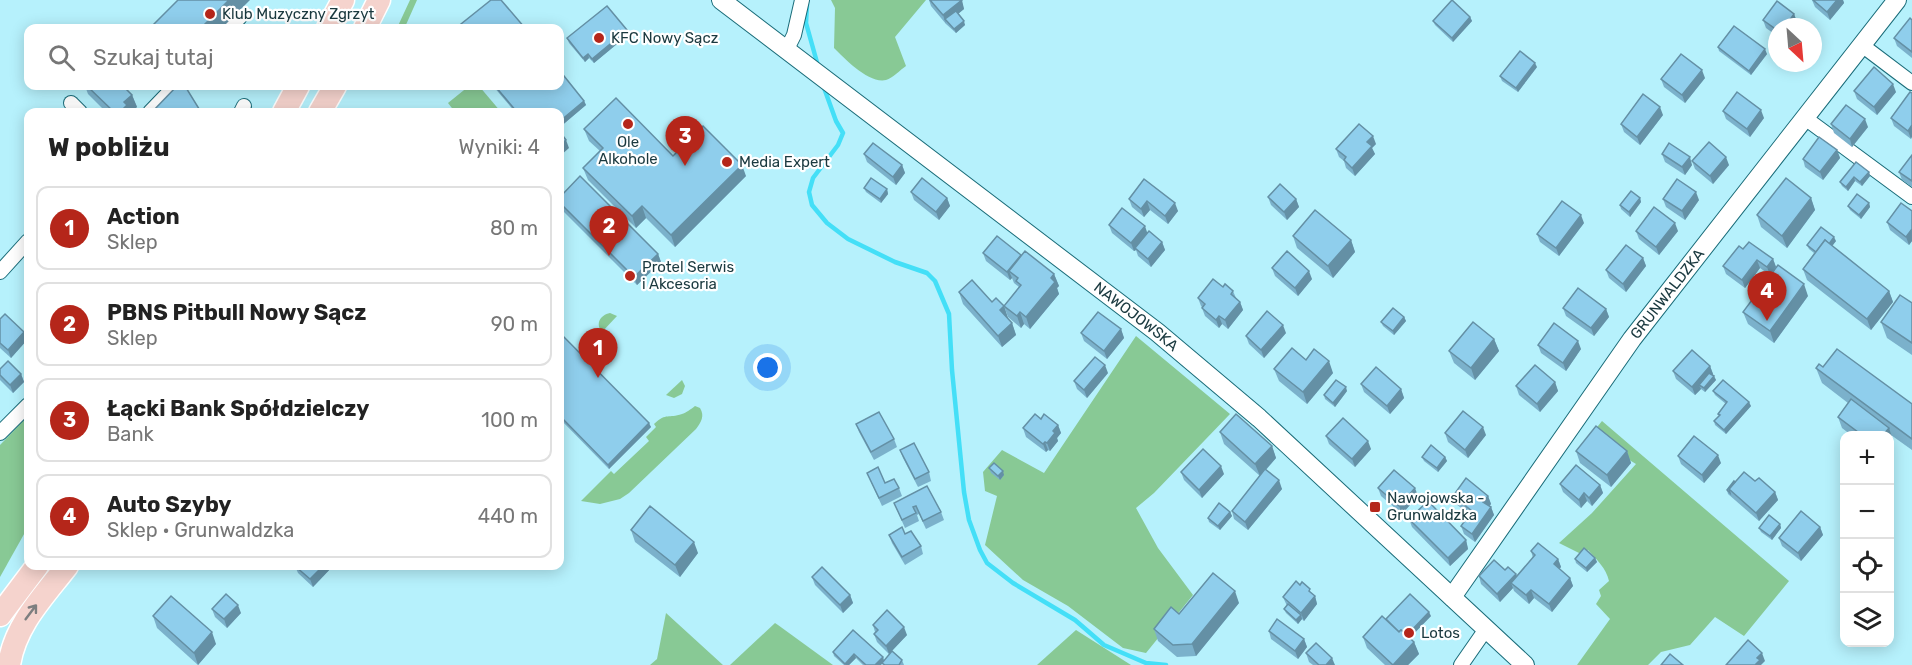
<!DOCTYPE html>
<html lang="pl">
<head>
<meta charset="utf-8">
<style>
	:root { --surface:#fff; --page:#f2f2f2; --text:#222; --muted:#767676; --line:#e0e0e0; --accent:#b5261a }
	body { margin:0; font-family:Rubik,sans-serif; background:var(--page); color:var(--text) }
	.controls { position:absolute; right:18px; bottom:18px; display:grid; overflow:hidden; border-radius:12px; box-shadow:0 3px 15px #0003 }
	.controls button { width:54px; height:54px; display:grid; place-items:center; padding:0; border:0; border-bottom:2px solid var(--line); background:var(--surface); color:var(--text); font:30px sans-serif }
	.compass { position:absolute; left:1768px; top:18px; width:54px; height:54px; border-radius:50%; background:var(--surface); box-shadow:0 3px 15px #0003; rotate:154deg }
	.you { position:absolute; left:768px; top:368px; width:21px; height:21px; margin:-15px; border:4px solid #fff; border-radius:50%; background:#1a73e8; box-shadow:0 0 0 9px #1a73e833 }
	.badge { display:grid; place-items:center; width:39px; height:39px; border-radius:50%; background:var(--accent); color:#fff; font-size:20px; font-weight:700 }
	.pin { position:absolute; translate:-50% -50px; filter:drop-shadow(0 2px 3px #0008) }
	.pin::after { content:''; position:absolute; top:32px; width:21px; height:18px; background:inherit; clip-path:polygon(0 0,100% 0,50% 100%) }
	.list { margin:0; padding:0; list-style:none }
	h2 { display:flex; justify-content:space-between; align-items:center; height:78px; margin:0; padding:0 24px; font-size:26px }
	h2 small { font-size:20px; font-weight:400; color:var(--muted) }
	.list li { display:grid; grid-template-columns:39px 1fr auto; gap:18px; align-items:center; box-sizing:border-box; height:84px; margin:0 12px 12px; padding:0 12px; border:2px solid var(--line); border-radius:12px }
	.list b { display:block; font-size:22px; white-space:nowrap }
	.list p { margin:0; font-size:20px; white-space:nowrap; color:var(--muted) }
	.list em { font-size:20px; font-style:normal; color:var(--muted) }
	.icon { flex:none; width:33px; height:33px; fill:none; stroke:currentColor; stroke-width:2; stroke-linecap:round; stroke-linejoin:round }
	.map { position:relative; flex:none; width:1912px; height:665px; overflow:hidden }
	.search { position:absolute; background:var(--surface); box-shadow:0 3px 15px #0003; left:24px; top:24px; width:540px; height:66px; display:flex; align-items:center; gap:15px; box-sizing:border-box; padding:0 21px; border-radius:12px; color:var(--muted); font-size:22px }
	.panel { position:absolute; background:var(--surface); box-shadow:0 3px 15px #0003; left:24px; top:108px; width:540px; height:462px; border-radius:12px }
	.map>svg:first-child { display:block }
	.grass { fill:#88c995 }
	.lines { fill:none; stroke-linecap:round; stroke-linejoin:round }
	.stream { stroke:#44dff7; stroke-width:4.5 }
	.minor-casing { stroke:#1a6c79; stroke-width:16 }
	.tertiary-casing { stroke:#1a6c79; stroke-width:20 }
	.primary-casing { stroke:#fff; stroke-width:25 }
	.minor { stroke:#fff; stroke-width:14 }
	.tertiary { stroke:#fff; stroke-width:18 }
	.primary { stroke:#f5d3cd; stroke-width:22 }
	.wall { fill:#7bb1cb }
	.shaded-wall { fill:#6490a5 }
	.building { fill:#8fceec; stroke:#6490a5; stroke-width:1.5 }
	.oneway { stroke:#7d7e7f }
	.poi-dot { fill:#b5261a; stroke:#fff; stroke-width:2 }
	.labels { text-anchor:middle; stroke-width:4.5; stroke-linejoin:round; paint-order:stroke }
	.poi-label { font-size:15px; fill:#1a393f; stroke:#fff; text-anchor:start }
	.street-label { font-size:15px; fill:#1a393f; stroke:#fff }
</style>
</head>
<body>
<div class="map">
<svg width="1912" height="665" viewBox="0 0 1912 665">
	<rect width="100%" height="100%" fill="#b6f1fc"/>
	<g class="grass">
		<path d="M410,0h7l-12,27 1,1h-9z"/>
		<path d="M831,0h95l-31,37 11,29c-6,4 -13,12 -20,14 -17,4 -41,-21 -52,-32l1,-40z"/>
		<path d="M469,86h10l22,26h-46l-7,-9z"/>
		<path d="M610,313l7,3 -15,16c-7,-8 -2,-17 8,-19z"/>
		<path d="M1136,336l94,78 -76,79 -18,15 22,40 35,47 -47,58 -23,-5 -55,-42 -45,-26 -38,-35 12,-49 -12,-5 -2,-19 19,-22 42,23z"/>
		<path d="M682,380l3,6 -3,8 -8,4 -8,-3z"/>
		<path d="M695,406l5,2c5,8 1,14 -4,21l-67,64 -9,6 -20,5 -19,-3 30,-30 3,3 35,-33 -3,-4 10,-10 -2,-3c13,-12 14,-5 28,-10 4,-1 9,-5 13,-8z"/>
		<path d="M28,416v111l-28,50v-132z"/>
		<path d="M1602,421l187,160 -45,55 -29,-19 -25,28 -29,7 -13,13h-71l33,-46 -14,-15 5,-8 -2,-6 10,-9c-3,-13 -12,-21 -21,-31l-7,4 -22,-11 33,-30 44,-49 -46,-28z"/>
		<path d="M666,613l57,52h-73l7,-6z"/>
		<path d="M775,623l3,2 55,40h-103z"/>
		<path d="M1076,630l55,35h-94z"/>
	</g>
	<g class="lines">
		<g class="stream">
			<path d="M807,4l-1,19 12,43"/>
			<path d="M823,85l13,36 7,12 -5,12 -25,33 -4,14 3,13 15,18 21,16 47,23 32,11 8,8 14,33 3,56 12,122 5,28 11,30 7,13 26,20 62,37 29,25 42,18 20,2"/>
		</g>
		<defs>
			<g id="minor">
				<path d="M229,28l11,-11"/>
				<path d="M1863,46l49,37"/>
				<path d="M786,51l8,-16 8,-35"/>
				<path d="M71,103l9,9"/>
				<path d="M150,112l25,-26"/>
				<path d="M241,112l3,-6"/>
				<path d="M1805,118l107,79"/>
				<path d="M0,272l28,-31"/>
				<path d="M0,433l28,-28"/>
				<path d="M1461,665l25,-36"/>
			</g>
			<g id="tertiary">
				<path id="s1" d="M721,0l436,332 102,86 266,247"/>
				<path id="s2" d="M1452,597l180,-258 265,-339"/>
			</g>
			<g id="primary">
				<path d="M328,28l15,-28"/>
				<path d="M365,28l14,-28"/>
				<path d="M284,112l14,-26"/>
				<path d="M320,112l15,-26"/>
				<path d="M0,615l37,-49"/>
				<path d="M9,665c6,-40 34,-68 58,-99"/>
			</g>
		</defs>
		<use href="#minor" class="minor-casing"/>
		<use href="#tertiary" class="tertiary-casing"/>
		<use href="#primary" class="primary-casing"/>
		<use href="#minor" class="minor"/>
		<use href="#tertiary" class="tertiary"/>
		<use href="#primary" class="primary"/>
	</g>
	<g class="wall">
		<path d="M929,0h32l3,9 -6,5 7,11 -9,8 -10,-9 -15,-18z"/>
		<path d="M1812,0h31l1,3 -14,17 -15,-13z"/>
		<path d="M1794,14l3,8 -3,5h-17v9l-11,-8 -3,-8z"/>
		<path d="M1470,17l2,4 -19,21 -18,-17 -2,-4z"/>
		<path d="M1912,20v38l-15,-12 -3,-8z"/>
		<path d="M629,34l-35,29 -5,-5 -4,4 -16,-19 -2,-5z"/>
		<path d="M1718,47l49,7 -16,21 -32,-24z"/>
		<path d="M1537,67l-19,25 -16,-11 -2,-5z"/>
		<path d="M1705,78l-20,25 -21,-16 -3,-8z"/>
		<path d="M85,86h38l9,9 5,12 -6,5h-25l-18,-18z"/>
		<path d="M493,86h67l24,15 2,4 -26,22v-15h-45z"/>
		<path d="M1854,91l42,1 -19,23 -20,-16z"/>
		<path d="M1910,92l1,47 -17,-13 -3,-8z"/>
		<path d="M1723,111l41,7 -14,19 -24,-18z"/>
		<path d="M1663,115l-23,30 -16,-13 -3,-8z"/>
		<path d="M1831,124l37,3 -16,20 -18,-14z"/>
		<path d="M584,129l89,27 73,20 -71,71 -29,-29 -10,10 -48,-48 -5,-12 17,-17 -11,-10z"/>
		<path d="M1376,144l-4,4 3,6 -20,22 -9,-8 -2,-7 -5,-4 -3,-8z"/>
		<path d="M1837,150l3,8 -17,22 -18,-13 -2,-8z"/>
		<path d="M864,154l38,11 3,8 -9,12 -29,-23z"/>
		<path d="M1662,154l30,11 -7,10 -20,-13z"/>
		<path d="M1912,155v32l-10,-7 -3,-8z"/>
		<path d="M1692,161l37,4 -16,19 -18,-15z"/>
		<path d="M1869,172l1,4 -8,10 -7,-5 -7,10 -6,-5 -2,-4z"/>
		<path d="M1144,179l34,32 -10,13 -18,-14 -6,7 -12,-10 -3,-8z"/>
		<path d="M864,188l23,1 1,5 -7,9 -15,-11z"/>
		<path d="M911,192l36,6 3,8 -11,14 -25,-20z"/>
		<path d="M560,197l98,57 3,8 -24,23 -77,-77z"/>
		<path d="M1268,197l28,2 3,8 -12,13 -16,-15z"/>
		<path d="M1640,198l1,4 -11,15 -9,-8 -1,-4z"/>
		<path d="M1811,198l4,12 -28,38 -26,-21 -4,-12z"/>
		<path d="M1663,199l36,1 -14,20 -19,-13z"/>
		<path d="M1869,203l1,4 -9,12 -11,-9 -2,-4z"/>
		<path d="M1912,211v30l-3,4 -19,-15 -3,-8z"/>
		<path d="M1584,223l-25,33 -19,-14 -3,-8z"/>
		<path d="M1109,225l38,8 15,9 3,8 -14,17 -13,-11 -2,-6 -2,1 -22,-18z"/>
		<path d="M1636,231h42l-19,24 -20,-16z"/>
		<path d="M1293,236l58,4 4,12 -22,26 -36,-30z"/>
		<path d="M1836,241l-4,5 57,45 4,11 -22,28 -64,-50 -4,-11 11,-16 -5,-4 -2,-4z"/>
		<path d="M1743,249l30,10 3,8 -6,8 -10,-7 -15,20 -19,-14 -3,-8z"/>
		<path d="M983,253l38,2v2l33,17 5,12 -2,2 2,6 -29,35 -6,-5 -3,4 -13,-11 -4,-11 15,-19 -5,-4 -2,-5 -2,2 -24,-19z"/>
		<path d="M1643,258l3,8 -20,26 -17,-14 -3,-8z"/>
		<path d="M1272,268l40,11 -14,17 -23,-20z"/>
		<path d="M1223,287l10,4 3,7 4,4 3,8 -15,19 -6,-5 -3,4 -14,-12 -3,-8v-1l-1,-1 -3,-8z"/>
		<path d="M959,292l45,14 4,13 4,4 4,12 -14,12 -39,-43z"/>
		<path d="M1808,296l-34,47 -26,-19 -5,-12z"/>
		<path d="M1912,303v52l-25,-17 -6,-16z"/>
		<path d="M1563,308l43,1 3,8 -15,19 -28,-20z"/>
		<path d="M1404,317l2,4 -12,14 -11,-9 -2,-4z"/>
		<path d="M0,319l24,13 3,8 -16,18 -11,-10z"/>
		<path d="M1121,329l3,9 -17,21 -23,-18 -3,-8z"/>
		<path d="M560,333l91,94 -42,42 -49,-50z"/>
		<path d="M1286,333l-22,25 -15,-14 -3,-8z"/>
		<path d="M1494,339l5,12 -24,29 -21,-17 -5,-12z"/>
		<path d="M1538,345l43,4 -15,22 -25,-18z"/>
		<path d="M1306,360l27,13 -26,31 -28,-23 -5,-12z"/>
		<path d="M1710,366l3,8v1l3,5 -11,12 -4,-3 -6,6 -19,-16 -3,-8z"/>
		<path d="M1823,367l89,37v46l-21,-15 2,5 -3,5v-10h-39l-9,-7 -4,-11 10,-14 -26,-20 -6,-15z"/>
		<path d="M0,369l21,5 3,8 -11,11 -13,-13z"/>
		<path d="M1108,373l-21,25 -10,-9 -3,-8z"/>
		<path d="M1555,382l3,9 -18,21 -21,-17 -3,-9z"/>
		<path d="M1361,384l40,5 3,9 -14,16 -26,-22z"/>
		<path d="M1347,391l-12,16 -10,-8 -1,-4z"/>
		<path d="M1713,391l38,15 -25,28 -11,-9 -1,-4 5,-5 -1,-2 8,-10 -11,-9z"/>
		<path d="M1041,419l17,6 3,8 -4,5 1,3 -8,10 -2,-1 -2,2 -20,-15 -3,-9z"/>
		<path d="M856,424l38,15 3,8 -23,13 -15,-28z"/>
		<path d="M1220,432l52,14 4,12 -10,12 16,19 -34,41 -14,-11 -2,-8 28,-35 -36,-32z"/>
		<path d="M1445,433l41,2 -18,23 -20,-16z"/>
		<path d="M1326,436l45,13 -16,18 -26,-23z"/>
		<path d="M900,450l29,22 2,9 -13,6 -15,-29z"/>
		<path d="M1576,451h51l4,12 -20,24 -31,-24z"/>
		<path d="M1678,456l43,7 -17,20 -23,-19z"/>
		<path d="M1422,457h23l2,4 -9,11 -14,-11z"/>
		<path d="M989,468l15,7 -4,5 -9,-7z"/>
		<path d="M1181,472l43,2 -22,24 -18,-18z"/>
		<path d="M867,473l18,10 14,5 3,8 -20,10z"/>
		<path d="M1755,481l20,11 3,8 -19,21 -31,-27 -1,-4 8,-8z"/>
		<path d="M1560,484l40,1 3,8 -11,13 -5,-5 -6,7 -18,-16z"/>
		<path d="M927,486l14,26 3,8 -18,9 -7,-15 -2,1 2,6 -14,7 -11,-25z"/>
		<path d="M1378,488l40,8 -16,18 -21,-18z"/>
		<path d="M1453,496h35l3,8 -2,2 2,1 3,8 -19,27 -11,-8 -3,-8 8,-12 -13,-10z"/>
		<path d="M1230,512l2,4 -12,14 -11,-8 -1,-4z"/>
		<path d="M1409,519l57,21 2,9 -18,17 -38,-39z"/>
		<path d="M1780,524l1,4 -9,12 -11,-8 -2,-4z"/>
		<path d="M1820,527l3,8 -22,26 -19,-15 -3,-8z"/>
		<path d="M631,530l67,23 -18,24 -45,-35z"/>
		<path d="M905,534l16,12 2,8 -18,11 -13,-22 -3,-8z"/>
		<path d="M1531,551l27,8 3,8 -2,2 11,9 3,8 -21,26 -18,-14 -5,6 -15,-13 -1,-3 -13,14 -19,-18 -2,-8 26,-6 12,6 16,-18z"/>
		<path d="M1595,558l2,4 -10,10 -11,-9 -1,-4z"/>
		<path d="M295,566h38l-20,21 -15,-14z"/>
		<path d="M812,577l38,18 3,8 -10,10 -28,-28z"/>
		<path d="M1312,594l3,2 2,8 -13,17 -2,-2 -4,5 -12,-11 -2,-4 3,-3 -4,-9z"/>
		<path d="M1239,603l-43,53 -19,1 -19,-16 -4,-12 25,-15z"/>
		<path d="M212,609l29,4 -14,15 -12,-11z"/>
		<path d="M153,616l63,28 -18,21 -41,-37z"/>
		<path d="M1431,616l-22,22 5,4 5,12 -11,11h-23l-18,-17 -4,-11 23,-18z"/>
		<path d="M873,625l34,10 -18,19 -12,-12 -3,-8 1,-2z"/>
		<path d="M1269,631l35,8 3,8 -9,12 -27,-20z"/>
		<path d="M833,652l50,5 1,4 18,-1 2,5h-21l-1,-2 -1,2h-18l-7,-7 -7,7h-5l-10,-9z"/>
		<path d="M1306,653l29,12h-22l-4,-3z"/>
	</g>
	<g class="shaded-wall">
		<path d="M229,0h21l-28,28h-21z"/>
		<path d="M962,0l2,9 -16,13 -3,-3 1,5 -3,-9z"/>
		<path d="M1837,0h6l1,3 -14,17 -3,-8z"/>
		<path d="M1794,14l3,8 -3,5h-9z"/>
		<path d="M1470,17l2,4 -19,21 -1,-4z"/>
		<path d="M964,21l1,4 -9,8 -2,-4z"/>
		<path d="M627,30l2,4 -35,29 -2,-4z"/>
		<path d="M1765,49l2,5 -16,21 -2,-4z"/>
		<path d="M588,54l1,4 -4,4 -2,-4z"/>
		<path d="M1535,63l2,4 -19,25 -2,-4z"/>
		<path d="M1702,70l3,8 -20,25 -3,-8z"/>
		<path d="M1893,84l3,8 -19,23 -3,-8z"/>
		<path d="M132,95l5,12 -6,5h-11l4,-10z"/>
		<path d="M584,101l2,4 -26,22v-6z"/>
		<path d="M1660,107l3,8 -23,30 -3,-8z"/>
		<path d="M1761,110l3,8 -14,19 -3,-8z"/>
		<path d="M1865,119l3,8 -16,20 -2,-8z"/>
		<path d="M1912,125v12l-1,2 -3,-8z"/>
		<path d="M1373,136l3,8 -4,4 3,6 -20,22 -3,-8 15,-26z"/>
		<path d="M566,140l3,8 -9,8v-11z"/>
		<path d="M1837,150l3,8 -17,22 -3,-8z"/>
		<path d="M1690,157l2,8 -7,10 -3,-8z"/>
		<path d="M1726,157l3,8 -16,19 -3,-8z"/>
		<path d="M742,165l4,11 -71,71 -4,-12z"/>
		<path d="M902,165l3,8 -9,12 -3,-8z"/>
		<path d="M1869,172l1,4 -8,10 -2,-4z"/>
		<path d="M1854,177l1,4 -7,10 -2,-4z"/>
		<path d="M887,189l1,5 -7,9 -1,-4z"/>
		<path d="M1696,192l3,8 -14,20 -3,-9z"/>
		<path d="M947,198l3,8 -11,14 -3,-8z"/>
		<path d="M1640,198l1,4 -11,15 -1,-5z"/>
		<path d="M1811,198l4,12 -28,38 -5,-12z"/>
		<path d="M1296,199l3,8 -12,13 -3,-8z"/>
		<path d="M1147,201l3,9 -6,7 -3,-8z"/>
		<path d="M1175,203l3,8 -10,13 -3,-8z"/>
		<path d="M1869,203l1,4 -9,12 -2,-4z"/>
		<path d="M642,206l4,12 -10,10 -4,-12z"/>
		<path d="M1581,215l3,8 -25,33 -3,-8z"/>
		<path d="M1675,223l3,8 -19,24 -3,-8z"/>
		<path d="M1145,226l3,9 -13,13 1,2 -2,1 -3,-8z"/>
		<path d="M1912,229v12l-3,4 -3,-8z"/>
		<path d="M1834,237l2,4 -14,18 -2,-4z"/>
		<path d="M1351,240l4,12 -22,26 -5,-12z"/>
		<path d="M1162,242l3,8 -14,17 -3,-8z"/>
		<path d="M658,254l3,8 -24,23 -3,-8z"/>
		<path d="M1021,255l3,9 -15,7 3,7 -2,2 -3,-8z"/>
		<path d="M1643,258l3,8 -20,26 -3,-8z"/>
		<path d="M1773,259l3,8 -6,8 -3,-8z"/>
		<path d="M1757,260l3,8 -15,20 -3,-8z"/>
		<path d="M1309,271l3,8 -14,17 -3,-8z"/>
		<path d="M1054,274l5,12 -2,2 2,6 -29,35 -4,-12z"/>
		<path d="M1804,284l4,12 -34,47 -4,-12z"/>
		<path d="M1889,291l4,11 -22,28 -4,-11z"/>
		<path d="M1240,302l3,8 -15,19 -3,-9z"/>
		<path d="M1004,306l4,12 -4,4 -4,-12z"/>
		<path d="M1606,309l3,8 -15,19 -3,-8z"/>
		<path d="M1020,312l4,12 -3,4 -4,-12z"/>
		<path d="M1219,316l3,8 -3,4 -3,-8z"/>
		<path d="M1404,317l2,4 -12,14 -1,-4z"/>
		<path d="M1012,323l4,12 -14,12 -4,-11z"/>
		<path d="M1283,325l3,8 -22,25 -3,-8z"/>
		<path d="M1121,329l3,9 -17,21 -3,-8z"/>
		<path d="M24,332l3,8 -16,18 -3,-8z"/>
		<path d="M1494,339l5,12 -24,29 -4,-12z"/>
		<path d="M1578,341l3,8 -15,22 -3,-8z"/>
		<path d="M1329,361l4,12 -26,31 -4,-12z"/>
		<path d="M1105,365l3,8 -21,25 -3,-8z"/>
		<path d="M1710,366l3,8 -11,13 -3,-2 2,4 -6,6 -3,-8z"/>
		<path d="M21,374l3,8 -11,11 -3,-8z"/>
		<path d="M1714,376l2,4 -11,12 -1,-4z"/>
		<path d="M1555,382l3,9 -18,21 -3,-8z"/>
		<path d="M1346,387l1,4 -12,16 -2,-4z"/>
		<path d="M1401,389l3,9 -14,16 -3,-8z"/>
		<path d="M1749,402l2,4 -25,28 -2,-4z"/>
		<path d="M649,423l2,4 -42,42 -1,-4z"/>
		<path d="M1058,425l3,8 -4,5 1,3 -8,10 -3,-8 6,-12z"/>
		<path d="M1483,427l3,8 -18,23 -3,-8z"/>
		<path d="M1889,428l4,12 -3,5v-10h-7z"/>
		<path d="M1368,441l3,8 -16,18 -3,-8z"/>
		<path d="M1045,442l3,8 -2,2 -3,-8z"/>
		<path d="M1272,446l4,12 -16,18 -5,-12z"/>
		<path d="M1627,451l4,12 -20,24 -4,-12z"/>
		<path d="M1718,455l3,8 -17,20 -2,-8z"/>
		<path d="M1445,457l2,4 -9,11 -1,-4z"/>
		<path d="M1221,466l3,8 -22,24 -3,-8z"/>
		<path d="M1003,471l1,4 -4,5 -2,-4z"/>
		<path d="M1279,480l3,9 -34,41 -3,-8z"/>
		<path d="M1600,485l3,8 -11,13 -3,-8z"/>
		<path d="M1415,488l3,8 -16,18 -3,-8z"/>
		<path d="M1775,492l3,8 -19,21 -3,-8z"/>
		<path d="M1584,493l3,8 -6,7 -2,-8z"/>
		<path d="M1488,496l3,8 -5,6 -3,-8z"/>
		<path d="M1491,507l3,8 -19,27 -3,-8z"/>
		<path d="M1230,512l2,4 -12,14 -2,-4z"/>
		<path d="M1780,524l1,4 -9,12 -2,-4z"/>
		<path d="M1820,527l3,8 -22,26 -3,-8z"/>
		<path d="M1466,540l2,9 -18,17 -2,-8z"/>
		<path d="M694,542l4,11 -18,24 -5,-12z"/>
		<path d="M1595,558l2,4 -10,10 -1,-4z"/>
		<path d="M1558,559l3,8 -4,5 -3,-8z"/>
		<path d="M323,566h10l-20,21 -3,-8z"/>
		<path d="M1516,574l3,8 -8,1 2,5 -13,14 -3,-8z"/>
		<path d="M1570,578l3,8 -21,26 -3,-8z"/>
		<path d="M1531,590l3,8 -5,6 -3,-9z"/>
		<path d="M1235,591l4,12 -43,53 -4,-12z"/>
		<path d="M850,595l3,8 -10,10 -3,-8z"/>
		<path d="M1315,596l2,8 -13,17 -3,-8z"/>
		<path d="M238,605l3,8 -14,15 -3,-9z"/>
		<path d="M1429,612l2,4 -27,28 -2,-4z"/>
		<path d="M1301,615l1,4 -4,5 -2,-4z"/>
		<path d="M904,627l3,8 -18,19 -3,-8z"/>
		<path d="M212,632l4,12 -18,21 -4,-12z"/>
		<path d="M1304,639l3,8 -9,12 -3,-8z"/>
		<path d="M1414,642l5,12 -11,11h-15z"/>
		<path d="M1762,653l3,8 -4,4h-6l2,-7z"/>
		<path d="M854,654l2,4 -7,7h-3l-1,-1z"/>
		<path d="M883,657l1,4 -3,4h-6z"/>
		<path d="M1332,658l3,7h-9z"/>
	</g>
	<g class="building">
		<path d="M178,0h51l-28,28h-51z"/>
		<path d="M491,0h10l24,28h-69z"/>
		<path d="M930,0h32l-19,15z"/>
		<path d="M1452,0l18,17 -18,21 -19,-17z"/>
		<path d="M1813,0h24l-10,12z"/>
		<path d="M1777,1l17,13 -9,13h-8v3l-14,-10z"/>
		<path d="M607,6l20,24 -35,29 -4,-5 -5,4 -16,-20z"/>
		<path d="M956,11l8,10 -10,8 -9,-10z"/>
		<path d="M1910,18l2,2v32l-18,-14z"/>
		<path d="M1734,26l31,23 -16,22 -31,-24z"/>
		<path d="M1520,51l15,12 -19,25 -16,-12z"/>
		<path d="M1681,54l21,16 -20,25 -21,-16z"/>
		<path d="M1874,67l19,17 -19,23 -20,-16z"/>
		<path d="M560,71l24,30 -24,20v-9h-43l-22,-26h65z"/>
		<path d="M87,86h36l9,9 -8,7 3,3 -7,7h-6z"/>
		<path d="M177,86h8l16,26h-49z"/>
		<path d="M1737,92l24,18 -14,19 -24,-18z"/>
		<path d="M1910,92l2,1v32l-4,6 -17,-13z"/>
		<path d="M1643,94l17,13 -23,30 -16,-13z"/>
		<path d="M616,98l57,58 30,-30 39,39 -71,70 -29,-29 -10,10 -49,-48 20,-20 -19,-19z"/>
		<path d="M1846,105l19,14 -15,20 -19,-15z"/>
		<path d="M1359,124l14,12 -6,6 5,4 -20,22 -8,-8 2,-3 -10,-8z"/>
		<path d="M560,132l6,8 -6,5z"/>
		<path d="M1819,137l18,13 -17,22 -17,-13z"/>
		<path d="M1709,142l17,15 -16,19 -18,-15z"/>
		<path d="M873,143l29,22 -9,12 -29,-23z"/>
		<path d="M1669,143l21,14 -8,10 -20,-13z"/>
		<path d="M1912,155v26l-13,-9z"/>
		<path d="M1856,162l13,10 -9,10 -6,-5 -8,10 -6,-5z"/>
		<path d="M580,176l78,78 -24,23 -74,-74v-6z"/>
		<path d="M871,178l16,11 -7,10 -16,-11z"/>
		<path d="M922,178l25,20 -11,14 -25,-20z"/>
		<path d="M1786,178l25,20 -29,38 -25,-21z"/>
		<path d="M1144,179l31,24 -10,13 -18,-15 -6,8 -12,-10z"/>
		<path d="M1677,179l19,13 -14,19 -19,-12z"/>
		<path d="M1280,184l16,15 -12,13 -16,-15z"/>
		<path d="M1631,191l9,7 -11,14 -9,-7z"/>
		<path d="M1857,194l12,9 -10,12 -11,-9z"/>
		<path d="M1562,201l19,14 -25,33 -19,-14z"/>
		<path d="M1901,203l11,8v18l-6,8 -19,-15z"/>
		<path d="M1654,207l21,16 -19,24 -20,-16z"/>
		<path d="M1122,208l23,18 -14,17 -22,-18z"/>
		<path d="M1315,210l36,30 -23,26 -35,-30z"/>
		<path d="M1821,227l13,10 -5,7 -4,-4 -9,12 -9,-7z"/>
		<path d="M1149,231l13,11 -14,17 -13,-11z"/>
		<path d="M997,236l24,19 -14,17 -24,-19z"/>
		<path d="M1825,240l64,51 -22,28 -64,-50z"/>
		<path d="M1749,242l24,17 -6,8 -10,-7 -15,20 -19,-14 16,-20 4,3z"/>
		<path d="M1626,245l17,13 -20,26 -17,-14z"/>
		<path d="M1025,251l29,23 -3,4 4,4 -29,35 -6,-5 -3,4 -13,-10 17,-21 -5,-4 2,-3 -9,-7z"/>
		<path d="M1287,251l22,20 -14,17 -23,-20z"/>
		<path d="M1778,265l26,19 -34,47 -27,-19z"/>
		<path d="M1213,279l10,8 2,-3 8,7 -2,3 9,8 -15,18 -6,-4 -3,4 -14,-12 3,-4 -7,-6z"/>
		<path d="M972,280l20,22 4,-4 8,8 -4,4 12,13 -14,13 -39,-44z"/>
		<path d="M1578,288l28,21 -15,19 -28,-20z"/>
		<path d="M1900,295l12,8v40l-31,-21z"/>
		<path d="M1393,308l11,9 -11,14 -12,-9z"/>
		<path d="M1267,311l16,14 -22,25 -15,-14z"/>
		<path d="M1098,312l23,17 -17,22 -23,-18z"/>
		<path d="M5,314l19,18 -16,18 -8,-7v-24z"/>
		<path d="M1473,322l21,17 -23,29 -22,-17z"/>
		<path d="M1554,323l24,18 -15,22 -25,-18z"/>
		<path d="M560,333l89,90 -41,42 -48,-49z"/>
		<path d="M1292,348l14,12 8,-11 15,12 -26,31 -29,-23z"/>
		<path d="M1837,349l75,55v35l-96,-71 3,-4 4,3z"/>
		<path d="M1692,350l18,16 -18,21 -19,-16z"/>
		<path d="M1095,357l10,8 -21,25 -10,-9z"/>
		<path d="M8,361l13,13 -11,11 -10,-10v-6z"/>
		<path d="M1535,365l20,17 -18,22 -21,-18z"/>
		<path d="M1376,367l25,22 -14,17 -26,-22z"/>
		<path d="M1709,373l5,3 -10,12 -5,-3z"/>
		<path d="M1336,380l10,7 -13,16 -9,-8z"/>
		<path d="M1723,380l26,22 -25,28 -10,-9 6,-6 -2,-1 9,-12 -14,-11z"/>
		<path d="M1851,399l38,29 -6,7h-21l-24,-18z"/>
		<path d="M1463,411l20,16 -18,23 -20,-17z"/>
		<path d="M879,412l15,27 -23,13 -15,-28z"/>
		<path d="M1035,414l6,5 3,-5 14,11 -5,6 2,2 -8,10 -2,-1 -2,2 -20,-16z"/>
		<path d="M1236,414l36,32 -17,18 -35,-32z"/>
		<path d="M1343,418l25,23 -16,18 -26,-23z"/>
		<path d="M1596,426l31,25 -20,24 -31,-24z"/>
		<path d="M1694,436l24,19 -16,20 -24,-19z"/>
		<path d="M914,443l15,29 -14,7 -15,-29z"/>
		<path d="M1431,445l14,12 -8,11 -15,-11z"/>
		<path d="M1203,449l18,17 -22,24 -18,-18z"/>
		<path d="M994,463l9,8 -5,5 -9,-8z"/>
		<path d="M1576,465l24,20 -11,13 -5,-5 -5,7 -19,-16z"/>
		<path d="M878,467l7,16 9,-4 5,9 -20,10 -12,-25z"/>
		<path d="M1265,469l14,11 -34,42 -13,-11z"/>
		<path d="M1394,470l21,18 -16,18 -21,-18z"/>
		<path d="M1744,472l11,9 4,-3 16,14 -19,21 -27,-24z"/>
		<path d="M1466,478l22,18 -5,6 8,5 -19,27 -11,-8 11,-15 -19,-15z"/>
		<path d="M1734,481l1,1 -6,7 1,4 -3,-3z"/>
		<path d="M927,486l14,26 -18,9 -7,-15 -3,1 3,6 -14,7 -8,-17z"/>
		<path d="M1428,501l38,39 -18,18 -39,-39z"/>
		<path d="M1219,503l11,9 -12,14 -10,-8z"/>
		<path d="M650,506l44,36 -19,23 -44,-35z"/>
		<path d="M1801,511l19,16 -22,26 -19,-15z"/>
		<path d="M1769,515l11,9 -10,12 -11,-8z"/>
		<path d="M902,527l3,7 6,-3 10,15 -19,11 -13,-22z"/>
		<path d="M1538,543l20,16 -4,5 16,14 -21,26 -18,-14 -5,5 -15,-12 24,-28 -4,-4z"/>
		<path d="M1584,548l11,10 -9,10 -11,-9z"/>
		<path d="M1494,560l11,10 3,-3 8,7 -19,20 -18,-18z"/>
		<path d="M295,566h28l-13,13z"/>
		<path d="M822,567l28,28 -10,10 -28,-28z"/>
		<path d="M1213,573l22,18 -43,53 -19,1 -19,-16 17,-22 8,7z"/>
		<path d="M1296,581l4,4 2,-3 8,7 -1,2 6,5 -14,17 -18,-16z"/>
		<path d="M226,594l12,11 -14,14 -12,-10z"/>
		<path d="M1410,594l19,18 -22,23 -6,-5 -2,2 -13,-13z"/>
		<path d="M171,596l41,36 -18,21 -41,-37z"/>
		<path d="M1288,604l13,11 -5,5 -12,-11z"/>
		<path d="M887,610l17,17 -18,19 -12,-12 4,-4 -5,-5z"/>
		<path d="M1382,616l17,16 2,-2 13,12 -21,23 -30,-28z"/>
		<path d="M1277,619l27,20 -9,12 -26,-20z"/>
		<path d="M853,630l30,27 -8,8h-9l-12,-11 -9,10 -12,-12z"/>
		<path d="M1748,640l14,13 -5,5 3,2 -5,5h-29z"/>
		<path d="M1316,643l16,15 -6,7h-7l-13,-12z"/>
		<path d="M892,651l10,9 -3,5h-14l-3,-2z"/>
		<path d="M1670,654l13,11h-22z"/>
	</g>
	<defs><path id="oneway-shaft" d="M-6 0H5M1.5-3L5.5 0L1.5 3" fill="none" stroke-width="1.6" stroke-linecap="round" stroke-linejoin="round" transform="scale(1.5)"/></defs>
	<use class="oneway" href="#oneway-shaft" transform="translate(31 612) rotate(-53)"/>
	<g class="poi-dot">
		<circle cx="210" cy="14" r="6"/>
		<circle cx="599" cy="38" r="6"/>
		<circle cx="628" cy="124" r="6"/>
		<circle cx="727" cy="162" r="6"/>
		<circle cx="630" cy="276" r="6"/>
		<rect x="1369" y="501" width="12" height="12" rx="3"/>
		<circle cx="1409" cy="633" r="6"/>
	</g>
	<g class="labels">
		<g class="poi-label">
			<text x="222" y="19">Klub Muzyczny Zgrzyt</text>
			<text x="611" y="43">KFC Nowy Sącz</text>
			<text x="628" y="147" text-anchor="middle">Ole<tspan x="628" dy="17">Alkohole</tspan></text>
			<text x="739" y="167">Media Expert</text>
			<text x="642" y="272">Protel Serwis<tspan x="642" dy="17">i Akcesoria</tspan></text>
			<text x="1387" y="503">Nawojowska -<tspan x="1387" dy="17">Grunwaldzka</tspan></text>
			<text x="1421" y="638">Lotos</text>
		</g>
		<g class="street-label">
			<text dy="5" stroke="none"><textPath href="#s2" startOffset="372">GRUNWALDZKA</textPath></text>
			<text dy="5" stroke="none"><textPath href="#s1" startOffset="522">NAWOJOWSKA</textPath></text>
		</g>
	</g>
</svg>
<div class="controls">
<button>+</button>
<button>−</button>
<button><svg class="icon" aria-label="locate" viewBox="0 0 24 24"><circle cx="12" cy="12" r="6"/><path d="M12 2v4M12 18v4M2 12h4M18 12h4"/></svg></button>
<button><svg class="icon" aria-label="layers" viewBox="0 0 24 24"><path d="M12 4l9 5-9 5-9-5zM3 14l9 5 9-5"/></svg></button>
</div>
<svg class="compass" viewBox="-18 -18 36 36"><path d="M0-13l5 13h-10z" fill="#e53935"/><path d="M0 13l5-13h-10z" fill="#767676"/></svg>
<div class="you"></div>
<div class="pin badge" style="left:598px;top:378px">1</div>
<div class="pin badge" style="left:609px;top:256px">2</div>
<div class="pin badge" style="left:685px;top:166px">3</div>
<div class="pin badge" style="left:1767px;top:321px">4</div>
<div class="search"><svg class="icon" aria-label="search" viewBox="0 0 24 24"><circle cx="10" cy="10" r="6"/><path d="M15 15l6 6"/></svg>Szukaj tutaj</div>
<section class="panel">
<h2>W pobliżu<small>Wyniki: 4</small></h2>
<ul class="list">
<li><span class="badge">1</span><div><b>Action</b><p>Sklep</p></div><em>80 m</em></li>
<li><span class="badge">2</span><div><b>PBNS Pitbull Nowy Sącz</b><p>Sklep</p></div><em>90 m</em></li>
<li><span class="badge">3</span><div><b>Łącki Bank Spółdzielczy</b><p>Bank</p></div><em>100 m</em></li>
<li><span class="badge">4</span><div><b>Auto Szyby</b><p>Sklep · Grunwaldzka</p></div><em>440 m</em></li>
</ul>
</section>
</div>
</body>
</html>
